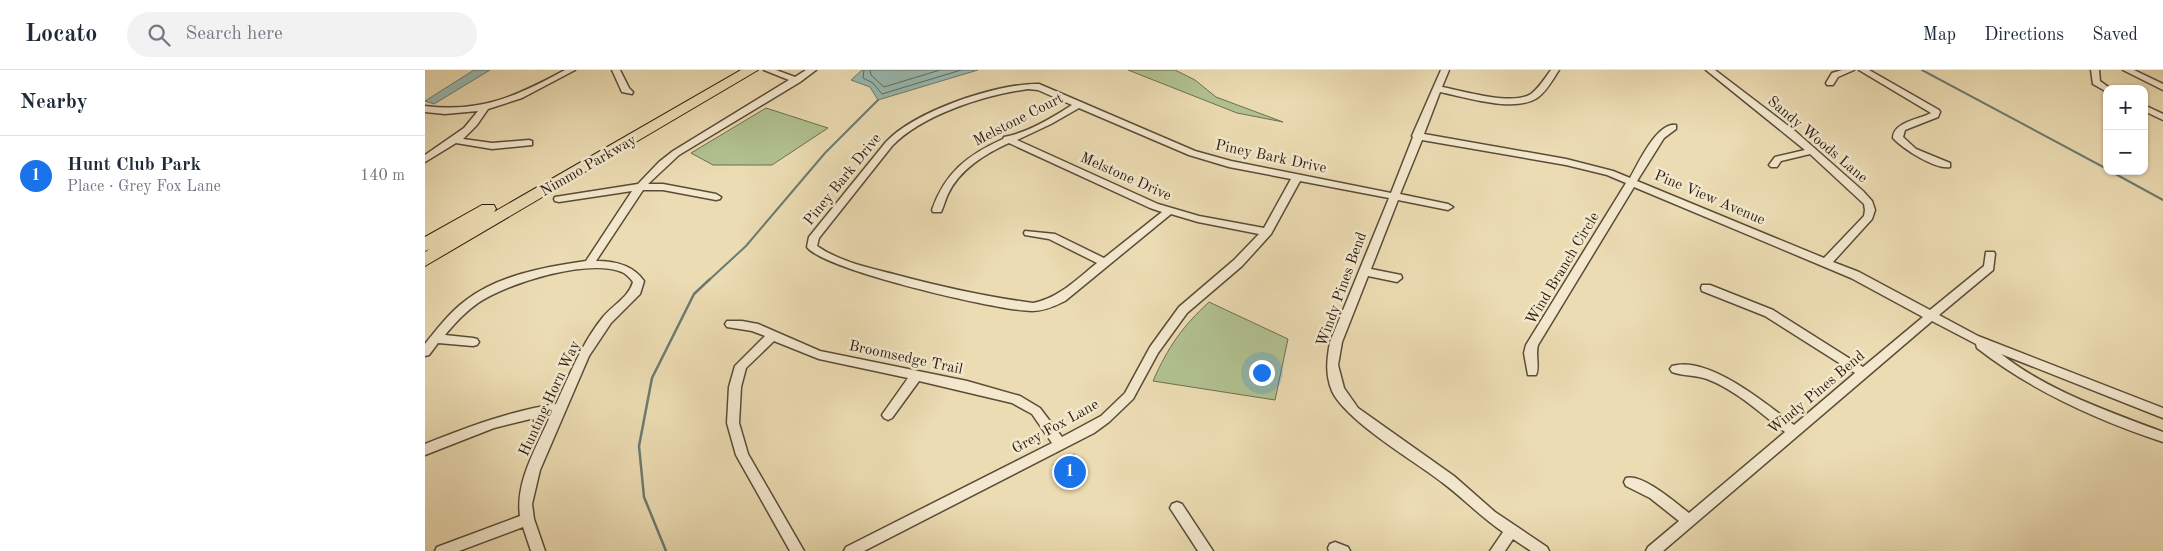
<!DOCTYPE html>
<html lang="en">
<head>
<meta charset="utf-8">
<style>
	:root { --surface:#fff; --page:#f2f2f3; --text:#1f2937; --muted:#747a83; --line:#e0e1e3; --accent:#1a73e8 }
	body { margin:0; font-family:"Old Standard TT",serif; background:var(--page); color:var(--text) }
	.controls { position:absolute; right:15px; top:15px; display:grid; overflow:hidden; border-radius:10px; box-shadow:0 1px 4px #0004 }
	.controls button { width:45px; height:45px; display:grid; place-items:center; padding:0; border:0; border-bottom:1px solid var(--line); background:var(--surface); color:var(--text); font:25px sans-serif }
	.you { position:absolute; left:836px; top:302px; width:18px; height:18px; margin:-12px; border:4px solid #fff; border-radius:50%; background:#1a73e8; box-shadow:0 0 0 8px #1a73e833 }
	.badge { display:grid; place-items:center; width:32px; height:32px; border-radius:50%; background:var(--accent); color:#fff; font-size:16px; font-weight:700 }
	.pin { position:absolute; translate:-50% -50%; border:2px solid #fff; box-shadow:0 1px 5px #0006 }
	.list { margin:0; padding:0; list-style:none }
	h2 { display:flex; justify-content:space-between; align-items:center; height:65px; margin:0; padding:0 20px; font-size:21px }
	h2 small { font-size:16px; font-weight:400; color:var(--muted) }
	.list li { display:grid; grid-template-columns:32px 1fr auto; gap:15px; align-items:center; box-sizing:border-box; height:80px; padding:0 20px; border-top:1px solid var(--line) }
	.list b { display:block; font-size:19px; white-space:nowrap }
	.list p { margin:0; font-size:16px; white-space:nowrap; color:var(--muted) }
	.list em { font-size:16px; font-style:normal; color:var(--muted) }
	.icon { flex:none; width:28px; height:28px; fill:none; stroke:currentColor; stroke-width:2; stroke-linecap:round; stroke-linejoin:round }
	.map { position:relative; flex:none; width:1738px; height:481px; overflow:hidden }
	header { display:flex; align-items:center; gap:30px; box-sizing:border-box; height:70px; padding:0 25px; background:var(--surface); border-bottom:1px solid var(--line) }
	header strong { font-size:24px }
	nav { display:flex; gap:28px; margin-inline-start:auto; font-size:18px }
	.search { width:350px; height:45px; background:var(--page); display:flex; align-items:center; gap:12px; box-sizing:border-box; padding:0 18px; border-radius:28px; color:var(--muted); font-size:19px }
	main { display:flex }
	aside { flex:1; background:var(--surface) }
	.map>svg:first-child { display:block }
	.green { fill:#b2c291; stroke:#6e6f50 }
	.water { fill:#99bab1; stroke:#6c7b70 }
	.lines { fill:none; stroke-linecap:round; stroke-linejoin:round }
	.shore { stroke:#616b60; stroke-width:1 }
	.stream-far1 { stroke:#6c7b70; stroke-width:2 }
	.stream { stroke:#6c7b70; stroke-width:2.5 }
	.minor-casing { stroke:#5a4c37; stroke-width:3 }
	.trunk-casing { stroke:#291c0e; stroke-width:2 }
	.minor { fill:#f3e8ce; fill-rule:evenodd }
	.trunk { fill:#ecdcb3; fill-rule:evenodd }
	.wall { fill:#c58a78; stroke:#291c0e }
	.shaded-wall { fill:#a07061; stroke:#291c0e }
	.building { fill:#e5a08b; stroke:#291c0e }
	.labels { text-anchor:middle; stroke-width:5; stroke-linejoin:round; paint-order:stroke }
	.street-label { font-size:15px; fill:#291c0e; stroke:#f3e8ce }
</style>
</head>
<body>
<header>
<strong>Locato</strong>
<div class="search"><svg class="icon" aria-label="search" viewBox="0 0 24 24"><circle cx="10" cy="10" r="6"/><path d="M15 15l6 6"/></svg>Search here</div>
<nav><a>Map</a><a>Directions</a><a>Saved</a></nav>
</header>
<main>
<aside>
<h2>Nearby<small></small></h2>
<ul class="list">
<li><span class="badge">1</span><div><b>Hunt Club Park</b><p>Place · Grey Fox Lane</p></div><em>140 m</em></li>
</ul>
</aside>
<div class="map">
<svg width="1738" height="481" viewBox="0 0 1738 481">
	<rect width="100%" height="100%" fill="#ecdcb3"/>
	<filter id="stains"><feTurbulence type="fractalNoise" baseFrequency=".004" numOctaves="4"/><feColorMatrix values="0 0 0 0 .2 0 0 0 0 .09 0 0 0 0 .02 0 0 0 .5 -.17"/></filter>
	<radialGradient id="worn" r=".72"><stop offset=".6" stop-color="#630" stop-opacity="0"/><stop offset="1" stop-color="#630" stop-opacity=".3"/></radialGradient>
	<g class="green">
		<path d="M703,0h47l20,10 21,17 67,25 -46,-9z"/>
		<path d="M341,38l62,20 -56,37h-59l-22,-12z"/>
		<path d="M784,232l79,37 -13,61 -122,-19c15,-34 29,-54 56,-79z"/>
	</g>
	<g class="water">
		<path d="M49,0h16l-56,34 -9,-3z"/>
		<path d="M437,0h116l-100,30 -8,-13 -19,-7z"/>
	</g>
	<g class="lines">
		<g class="shore">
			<path d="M439,0l-1,8 10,5 9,11 79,-24"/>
			<path d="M445,0l1,5 13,12 56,-17"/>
		</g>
		<g class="stream-far1">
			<path d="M1497,0l185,99"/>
			<path d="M1685,101l53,29"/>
			<path d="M283,211l38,-35 79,-93 53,-53"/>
		</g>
		<path class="stream" d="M241,481l-22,-54 -5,-51 13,-68 42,-84 16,-15"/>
		<defs>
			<g id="minor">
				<path d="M140,0h10l-53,28 -34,11 -11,16 -14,14 29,4 37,-3 3,1v4l-40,4 -36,-6 -31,19v-7l39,-27 14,-17 -33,3 -20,-2v-6c56,7 92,-10 140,-36z"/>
				<path d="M187,0h8l9,18 4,4 -1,2 -10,-2z"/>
				<path d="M339,0h12l19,7 11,-7h10l-16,12 -121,73 -31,29h15l53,10 5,3 -1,2 -4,1 -53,-10h-20l-47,71c19,0 37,4 48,20l-4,13 -29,29 -22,33 -49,114 -8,34 2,15 11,32h-14l-8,-24 -64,24h-24l2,-4 83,-31c-5,-35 18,-71 31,-102l-57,14 -69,27v-11c43,-17 85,-33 131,-40 14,-30 26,-61 47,-87 10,-12 26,-20 30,-35 -3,-4 -7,-8 -11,-10 -34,-14 -115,11 -144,31 -13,9 -24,21 -33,32l28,3 4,1 2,3 -2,3 -4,1 -35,-3 -9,12 -4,1v-12c12,-15 24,-31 40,-43 33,-26 80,-34 121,-40l46,-70 -73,11 -4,-1 -1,-2 1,-2 83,-13 21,-22 14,-11 116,-71z"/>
				<path d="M1016,0h8l-7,17c22,4 70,19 89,7 8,-6 14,-16 20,-24h8c-6,9 -12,21 -22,28 -23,15 -71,-1 -97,-6l-16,42 142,25 47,12 17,7c8,-14 27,-56 46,-53v4l-12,9 -27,43 187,77 40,-42 1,-6 -1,-6 -54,-50 -29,7 -4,6h-6l-2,-2 6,-8 30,-7 -99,-80h9l80,61 68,60 9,10 3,9 -3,9 -39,43 26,10 71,38 54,-44 2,-14h8l1,2 -2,16 -54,45 39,21 185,72v10l-162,-64c47,37 107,57 162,78v10c-66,-22 -131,-51 -186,-94l-1,-4 -44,-23 -269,230h-17l2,-4 31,-26 -29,-23 -24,-12 -2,-4 2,-4c16,-5 50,25 63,35l96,-81c-25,-19 -49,-42 -78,-53 -12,-4 -24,-3 -35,-7l-2,-3 2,-3c36,-11 95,38 122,59l61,-52 -90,-57 -63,-25 -1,-3 1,-3h8l63,25 90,57 60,-50 -72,-39 -217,-91 -96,158c-3,10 2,21 -2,30h-8l-4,-22 2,-8 100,-162 -19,-8 -41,-10 -144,-25 -22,54 48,10 5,3 -5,3 -50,-10 -27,69 30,6 1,3 -5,4 -29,-6 -26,66 -4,23 6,23 14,20 96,68 41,36 52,35 2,4h-18l-18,-12 -8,12h-15l13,-19c-22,-15 -39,-33 -60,-49 -28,-22 -96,-61 -111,-92 -7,-17 -5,-32 -2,-49l59,-144 -89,-17 -29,53 -29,32 -55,47 -29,40 -25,46 -24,23 -15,11 -230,118h-20l2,-4 206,-104 -20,-29 -20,-11 -93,-22 -27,37 -4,2 -4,-2 -2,-3 2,-3 24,-34 -89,-19 -45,-18 -28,27 -5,19 -2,36 9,31 56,97h-14l-54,-96 -9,-32 2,-36 6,-21 30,-30 -13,-5 -25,-4 -2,-3 2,-3h15l16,3 62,27 147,30 53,15 20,12 22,29 39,-21 24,-23 25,-46 29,-40 55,-47 25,-26 -61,-12 -27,-8 -106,87c-10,5 -21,10 -33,10 -33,0 -208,-41 -225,-64l2,-10 77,-95c29,-31 111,-59 153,-58l156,67 36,10 160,32 22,-56 -1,-1zM603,19l10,1 34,15c-20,13 -45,28 -68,32l-1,2c-36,16 -58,34 -71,71l1,2h8c3,-6 4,-12 7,-18 12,-25 37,-40 61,-51l141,65 12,4 -58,46 -49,-24 -30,-3 -1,2 1,2 24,4 48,24c-20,16 -38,35 -64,40 -46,-6 -91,-16 -136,-28 -27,-7 -57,-13 -80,-29l2,-8 73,-92c31,-32 93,-51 136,-57zM654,38l110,47 40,12 62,12 -27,49 -65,-12 -41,-12 -141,-64 34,-16z"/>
				<path d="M1417,0h12l-16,7 -5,8h-6l-1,-2 6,-10z"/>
				<path d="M1434,0h10l70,40 1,2 -2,5 -33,13 -2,7 13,12 34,14v4c-14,3 -47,-18 -57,-29 0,-16 27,-19 38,-25z"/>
				<path d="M1666,0h8l1,11 11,8h-4v3l-14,-8z"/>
				<path d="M1698,0h11l29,14v6z"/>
				<path d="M1719,35l19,9v6l-19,-9z"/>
				<path d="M752,432l5,2 31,47h-15l-28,-43 2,-4z"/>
				<path d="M910,472l13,5 2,4h-21l-1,-3 2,-4z"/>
			</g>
			<path id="trunk" d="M316,0h17l-333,196v-14l5,-3 -5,2v-14l57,-32h12l2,4 -2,3z"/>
		</defs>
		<use href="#minor" class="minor-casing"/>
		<use href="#trunk" class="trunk-casing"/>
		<use href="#minor" class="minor"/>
		<use href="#trunk" class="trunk"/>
	</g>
	<path class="wall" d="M629,394l29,9 -15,9 -3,-5 -4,1 -5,-8z"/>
	<g class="shaded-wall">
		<path d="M657,396l1,7 -15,9 -2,-7z"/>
		<path d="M638,400l2,7 -4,1 -2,-7z"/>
	</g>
	<path class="building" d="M649,384l8,12 -16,9 -3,-5 -4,1 -5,-7z"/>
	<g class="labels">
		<g class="street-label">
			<text transform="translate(593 49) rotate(-27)" y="5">Melstone Court</text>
			<text transform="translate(1393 69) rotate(40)" y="5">Sandy Woods Lane</text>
			<text transform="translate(846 86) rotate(12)" y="5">Piney Bark Drive</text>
			<text transform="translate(163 95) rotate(-30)" y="5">Nimmo Parkway</text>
			<text transform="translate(701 106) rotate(24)" y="5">Melstone Drive</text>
			<text transform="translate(417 109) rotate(-51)" y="5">Piney Bark Drive</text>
			<text transform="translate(1285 127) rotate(23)" y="5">Pine View Avenue</text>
			<text transform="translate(1137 198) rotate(-59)" y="5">Wind Branch Circle</text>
			<text transform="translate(916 219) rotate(-70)" y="5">Windy Pines Bend</text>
			<text transform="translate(481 287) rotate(12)" y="5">Broomsedge Trail</text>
			<text transform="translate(1391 322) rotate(-40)" y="5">Windy Pines Bend</text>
			<text transform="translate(124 328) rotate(-65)" y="5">Hunting Horn Way</text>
			<text transform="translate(630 356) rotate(-29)" y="5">Grey Fox Lane</text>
		</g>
	</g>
	<rect width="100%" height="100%" filter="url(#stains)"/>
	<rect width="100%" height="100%" fill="url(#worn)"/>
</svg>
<div class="controls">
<button>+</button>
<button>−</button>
</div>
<div class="you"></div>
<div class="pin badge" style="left:645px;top:402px">1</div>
</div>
</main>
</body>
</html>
